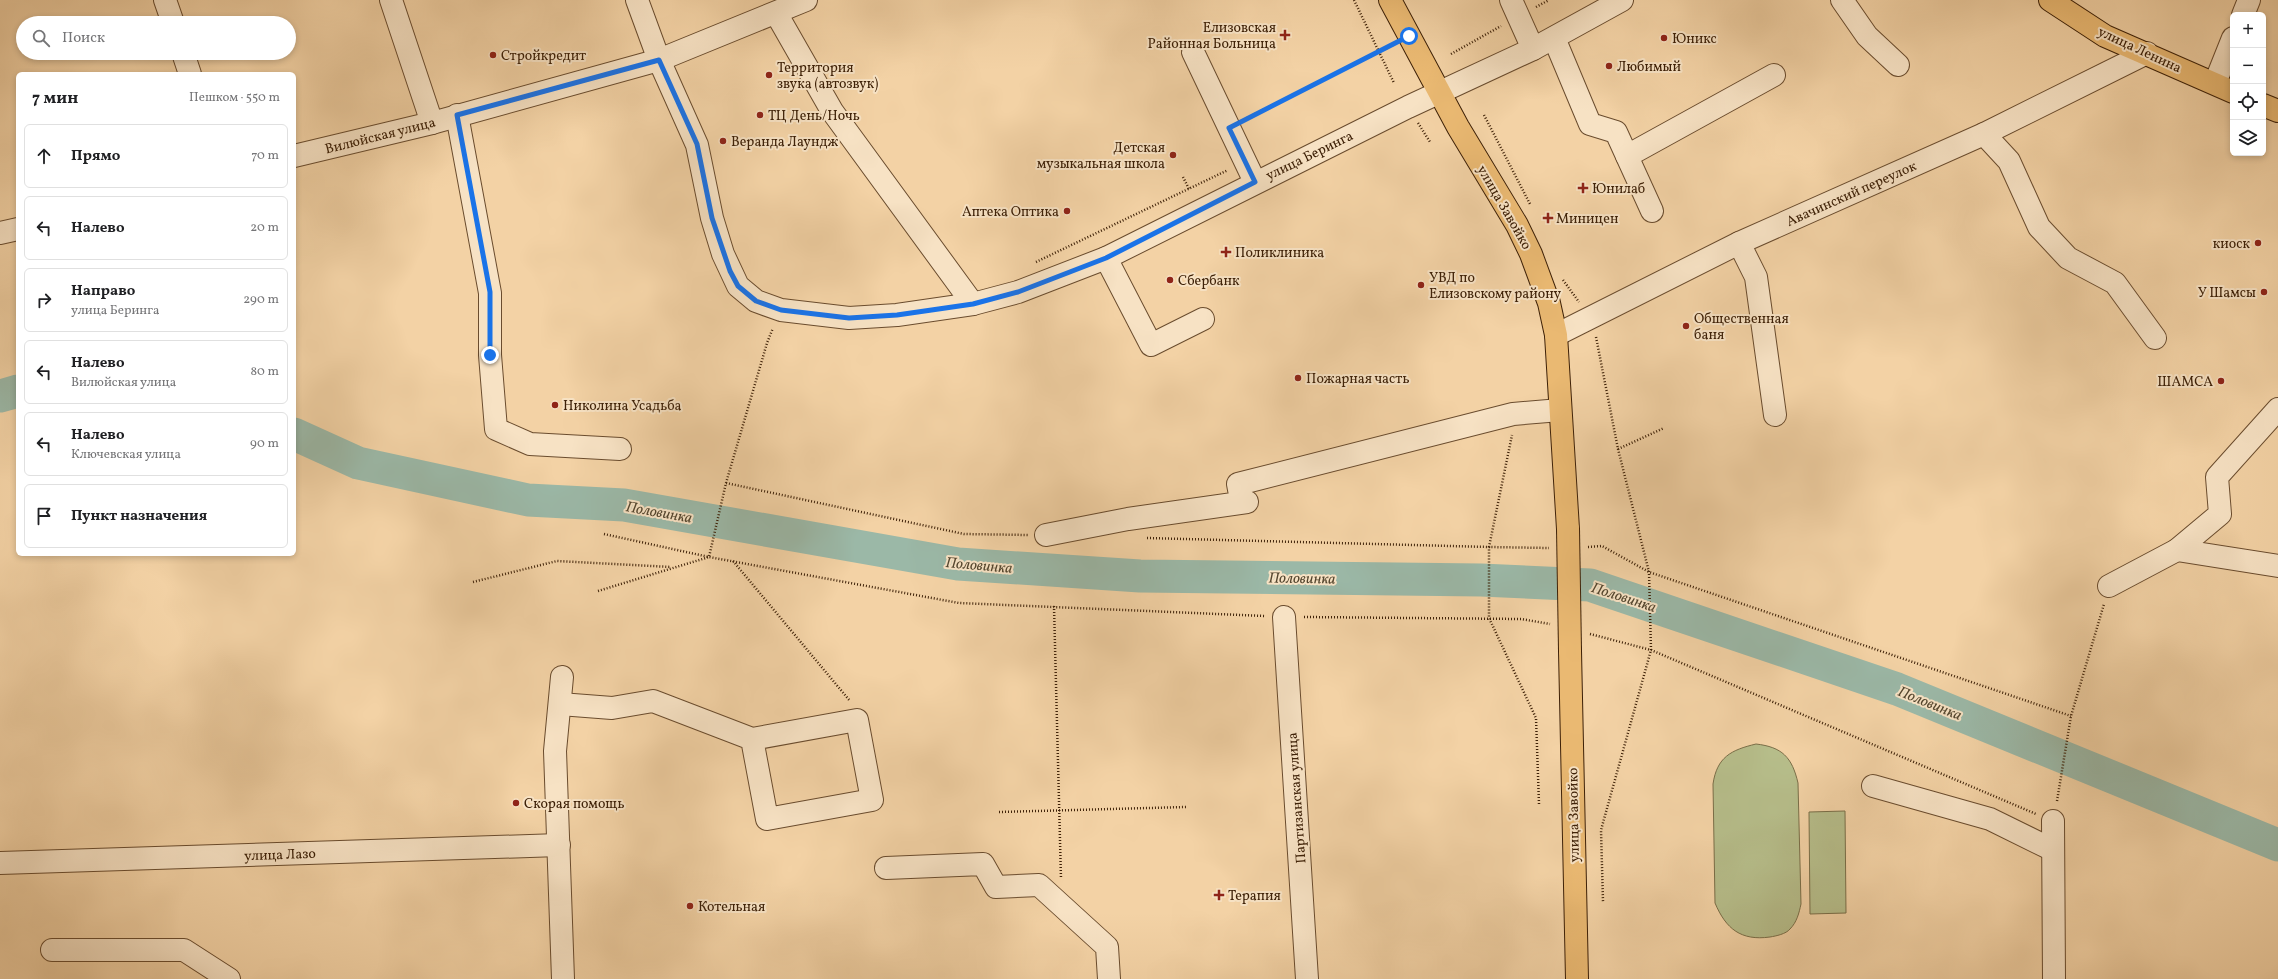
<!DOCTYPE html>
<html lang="ru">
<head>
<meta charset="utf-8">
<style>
	:root { --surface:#fff; --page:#f6f6f6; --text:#202124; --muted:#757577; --line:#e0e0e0 }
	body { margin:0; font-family:Vollkorn,serif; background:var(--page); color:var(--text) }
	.controls { position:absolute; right:12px; top:12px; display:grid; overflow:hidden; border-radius:6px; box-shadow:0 2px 6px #0003 }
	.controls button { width:36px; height:36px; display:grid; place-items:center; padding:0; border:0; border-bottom:1px solid var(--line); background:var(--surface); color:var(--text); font:20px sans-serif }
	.stop { position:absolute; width:12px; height:12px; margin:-9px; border:3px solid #1a73e8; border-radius:50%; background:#fff }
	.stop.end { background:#1a73e8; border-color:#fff; box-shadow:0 1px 4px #0008 }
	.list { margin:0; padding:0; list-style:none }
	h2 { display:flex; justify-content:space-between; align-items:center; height:52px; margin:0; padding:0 16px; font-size:17px }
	h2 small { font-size:13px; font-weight:400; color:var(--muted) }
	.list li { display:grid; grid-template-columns:26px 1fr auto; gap:12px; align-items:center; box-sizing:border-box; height:64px; margin:0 8px 8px; padding:0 8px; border:1px solid var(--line); border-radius:6px }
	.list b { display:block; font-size:15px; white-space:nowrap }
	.list p { margin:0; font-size:13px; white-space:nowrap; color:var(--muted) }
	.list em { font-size:13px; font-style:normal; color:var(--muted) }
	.icon { flex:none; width:22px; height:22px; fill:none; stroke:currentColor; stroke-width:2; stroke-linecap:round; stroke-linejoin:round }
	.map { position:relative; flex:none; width:2278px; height:979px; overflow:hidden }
	.search { position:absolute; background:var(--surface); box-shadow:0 2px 6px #0003; left:16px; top:16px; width:280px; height:44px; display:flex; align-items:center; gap:10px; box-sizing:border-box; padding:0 14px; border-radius:22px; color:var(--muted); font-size:15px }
	.panel { position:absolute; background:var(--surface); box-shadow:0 2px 6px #0003; left:16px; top:72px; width:280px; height:484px; border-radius:6px }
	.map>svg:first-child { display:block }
	.green { fill:#b6bd8a; stroke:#7a6e48 }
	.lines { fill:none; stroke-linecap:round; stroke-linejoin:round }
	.river { stroke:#9bb8a7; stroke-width:33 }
	.minor-casing { stroke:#6a4c2e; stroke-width:24 }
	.major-casing { stroke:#3d2007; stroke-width:24 }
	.path { stroke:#3d2007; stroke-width:2.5; stroke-dasharray:1 2; stroke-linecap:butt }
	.minor { stroke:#f7e2c4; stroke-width:22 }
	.major { stroke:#eab972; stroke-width:22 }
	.major-bridge-casing { stroke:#3d2007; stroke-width:24; stroke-linecap:butt }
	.major-bridge { stroke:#eab972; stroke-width:22 }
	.route { stroke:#1a73e8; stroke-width:5 }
	.poi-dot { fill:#8f2418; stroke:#f7e2c4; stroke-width:1.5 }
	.labels { text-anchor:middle; stroke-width:4; stroke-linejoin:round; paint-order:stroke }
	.poi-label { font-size:14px; fill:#3d2007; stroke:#f7e2c4; text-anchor:start }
	.street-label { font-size:14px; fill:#3d2007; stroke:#f7e2c4 }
	.water-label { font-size:15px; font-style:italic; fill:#54462f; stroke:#f7e2c4 }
</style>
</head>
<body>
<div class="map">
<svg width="2278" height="979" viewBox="0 0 2278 979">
	<rect width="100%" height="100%" fill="#f3d2a5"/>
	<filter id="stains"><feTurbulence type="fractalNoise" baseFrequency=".005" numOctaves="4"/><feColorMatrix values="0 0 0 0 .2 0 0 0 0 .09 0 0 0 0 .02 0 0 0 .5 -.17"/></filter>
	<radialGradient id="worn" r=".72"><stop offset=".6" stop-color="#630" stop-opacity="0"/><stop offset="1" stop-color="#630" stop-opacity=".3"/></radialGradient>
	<g class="green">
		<path d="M1756,744c26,3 36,13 42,39l3,121c-2,9 -4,18 -11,25 -4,5 -14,7 -20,8 -29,4 -44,-8 -55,-34l-2,-119c4,-27 18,-34 43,-40z"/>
		<path d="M1845,811l1,102 -36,1 -1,-102z"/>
	</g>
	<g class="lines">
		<g class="river">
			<path d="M0,396l18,-5"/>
			<path d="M294,434l64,29 170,37 96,5 334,59 182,12 341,4 109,5 307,104 381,156"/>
		</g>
		<defs>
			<g id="minor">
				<path d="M165,0l8,23"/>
				<path d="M391,0l41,123"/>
				<path d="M637,0l22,60 38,85 15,73 11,36 15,32 18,15 25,9 68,8 48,-3 76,-11 45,-12 88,-34 302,-151 125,-58 89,-49"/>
				<path d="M1511,0l22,49"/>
				<path d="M1842,0l25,36 31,29"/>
				<path d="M776,13l56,98 141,193"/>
				<path d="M2243,15l6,-15"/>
				<path d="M1554,38l36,86 26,8 36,79"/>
				<path d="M1193,52l62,130"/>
				<path d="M183,53l7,21"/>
				<path d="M2215,83l18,-45"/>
				<path d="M457,115l33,178v62l6,74 34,15 90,5"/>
				<path d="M1984,134l25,27 30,66 29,31 47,25 40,55"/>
				<path d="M294,156l138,-33 227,-63 147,-60"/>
				<path d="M1627,156l147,-81"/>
				<path d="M0,233l18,-4"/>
				<path d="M1739,243l17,34 19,138"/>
				<path d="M1106,258l45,87 52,-26"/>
				<path d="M1556,335l183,-92 245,-109 163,-81"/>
				<path d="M1046,535l82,-16 119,-17 -6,-2 -3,-16 275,-70 47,-4"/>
				<path d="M2177,550l101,16"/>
				<path d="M2109,586l68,-36 43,-36 -3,-37 61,-68"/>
				<path d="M1284,617l23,362"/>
				<path d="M562,677l-7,74 8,228"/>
				<path d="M560,704l52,4 41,-7 99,38 15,80 105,-19 -15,-80 -105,19"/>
				<path d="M1873,786l117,33 63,31"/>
				<path d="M2053,821l1,158"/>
				<path d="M0,863l559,-18"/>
				<path d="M886,868l97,-4 13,23 43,-2 68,62 2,32"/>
				<path d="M52,950h132l45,29"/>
			</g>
			<g id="major">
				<path d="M1390,0l68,127 59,98 14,29 18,49 7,32 12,194"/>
				<path d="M2050,0l55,36 128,56"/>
				<path d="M2263,105l15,6"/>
				<path d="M1570,651l7,328"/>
			</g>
		</defs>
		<use href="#minor" class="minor-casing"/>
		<use href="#major" class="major-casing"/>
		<g class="path">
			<path d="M1354,0l40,83"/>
			<path d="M1536,7l13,-7"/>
			<path d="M1451,54l50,-28"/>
			<path d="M1484,115l46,89"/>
			<path d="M1247,118l146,-73"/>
			<path d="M1418,123l12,19"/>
			<path d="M1183,177l6,12"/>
			<path d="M1036,262l192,-92"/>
			<path d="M1563,280l16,22"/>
			<path d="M1596,337l22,112 31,123 2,78 -50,180 2,72"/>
			<path d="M1618,449l46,-21"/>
			<path d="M726,483l238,51 64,1"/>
			<path d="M604,534l105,23 250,46 306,13"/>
			<path d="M1147,538l342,9 23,-112"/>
			<path d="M1588,547l14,-1 47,26 422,144"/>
			<path d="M733,561l117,140"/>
			<path d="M473,582l84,-21 114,6"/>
			<path d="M598,591l111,-34 17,-74 41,-140 6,-15"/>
			<path d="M1054,606l7,273"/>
			<path d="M1304,617l217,2 29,5"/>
			<path d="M1590,634l61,16 385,164"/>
			<path d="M2057,801l14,-85 33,-112"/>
			<path d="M1539,804l-3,-86 -47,-100v-71l60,1"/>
			<path d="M999,812l187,-5"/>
		</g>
		<use href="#minor" class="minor"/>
		<use href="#major" class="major"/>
		<defs>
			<path id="major-bridge" d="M1568,529l2,122"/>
		</defs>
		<use href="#major-bridge" class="major-bridge-casing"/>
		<use href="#major-bridge" class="major-bridge"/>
	</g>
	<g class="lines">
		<path class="route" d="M490,355v-63l-33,-177 202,-55 38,84 15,74 18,53 8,15 18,15 25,9 68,8 48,-3 76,-11 45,-12 88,-34 149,-76 -26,-54 180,-92"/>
	</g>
	<g class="poi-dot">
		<path d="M1283 29h4v4h4v4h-4v4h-4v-4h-4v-4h4z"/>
		<circle cx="1664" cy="38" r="4"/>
		<circle cx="493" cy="55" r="4"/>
		<circle cx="1609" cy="66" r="4"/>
		<circle cx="769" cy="75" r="4"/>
		<circle cx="760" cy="115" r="4"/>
		<circle cx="723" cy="141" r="4"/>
		<circle cx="1173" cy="155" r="4"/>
		<path d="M1581 182h4v4h4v4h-4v4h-4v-4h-4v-4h4z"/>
		<circle cx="1067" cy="211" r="4"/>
		<path d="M1546 212h4v4h4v4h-4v4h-4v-4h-4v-4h4z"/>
		<circle cx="2258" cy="243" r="4"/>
		<path d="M1224 246h4v4h4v4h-4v4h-4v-4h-4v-4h4z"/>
		<circle cx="1170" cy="280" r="4"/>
		<circle cx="1421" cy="285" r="4"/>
		<circle cx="2264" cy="292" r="4"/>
		<circle cx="1686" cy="326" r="4"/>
		<circle cx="1298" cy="378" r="4"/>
		<circle cx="2221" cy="381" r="4"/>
		<circle cx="555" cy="405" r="4"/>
		<circle cx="516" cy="803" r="4"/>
		<path d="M1217 889h4v4h4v4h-4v4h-4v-4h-4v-4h4z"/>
		<circle cx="690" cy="906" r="4"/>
	</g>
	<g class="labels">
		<g class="poi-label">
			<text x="1276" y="32" text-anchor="end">Елизовская<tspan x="1276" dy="16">Районная Больница</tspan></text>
			<text x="1672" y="43">Юникс</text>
			<text x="501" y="60">Стройкредит</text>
			<text x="1617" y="71">Любимый</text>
			<text x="777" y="72">Территория<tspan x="777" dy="16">звука (автозвук)</tspan></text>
			<text x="768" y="120">ТЦ День/Ночь</text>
			<text x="731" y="146">Веранда Лаундж</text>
			<text x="1165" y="152" text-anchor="end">Детская<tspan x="1165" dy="16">музыкальная школа</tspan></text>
			<text x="1592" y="193">Юнилаб</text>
			<text x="1059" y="216" text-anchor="end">Аптека Оптика</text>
			<text x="1556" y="223">Миницен</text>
			<text x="2250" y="248" text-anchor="end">киоск</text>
			<text x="1235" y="257">Поликлиника</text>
			<text x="1429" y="282">УВД по<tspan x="1429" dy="16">Елизовскому району</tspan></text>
			<text x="1178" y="285">Сбербанк</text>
			<text x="2256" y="297" text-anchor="end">У Шамсы</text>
			<text x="1694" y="323">Общественная<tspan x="1694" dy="16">баня</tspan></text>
			<text x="1306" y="383">Пожарная часть</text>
			<text x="2213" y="386" text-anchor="end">ШАМСА</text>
			<text x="563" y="410">Николина Усадьба</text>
			<text x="524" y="808">Скорая помощь</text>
			<text x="1228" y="900">Терапия</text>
			<text x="698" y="911">Котельная</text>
		</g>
		<g class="street-label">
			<text transform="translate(2140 49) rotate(25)" y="5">улица Ленина</text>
			<text transform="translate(380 135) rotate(-14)" y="5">Вилюйская улица</text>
			<text transform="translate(1309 155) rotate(-26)" y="5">улица Беринга</text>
			<text transform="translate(1851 193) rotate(-24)" y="5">Авачинский переулок</text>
			<text transform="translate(1505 207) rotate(60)" y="5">улица Завойко</text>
			<text transform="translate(1296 798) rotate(-94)" y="5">Партизанская улица</text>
			<text transform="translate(1573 815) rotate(-91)" y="5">улица Завойко</text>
			<text transform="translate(280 854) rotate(-2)" y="5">улица Лазо</text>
		</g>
		<g class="water-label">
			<text transform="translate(659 512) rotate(10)" y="5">Половинка</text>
			<text transform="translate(979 565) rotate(5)" y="5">Половинка</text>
			<text transform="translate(1302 578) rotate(1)" y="5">Половинка</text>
			<text transform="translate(1624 597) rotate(18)" y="5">Половинка</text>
			<text transform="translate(1930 703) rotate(22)" y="5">Половинка</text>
		</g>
	</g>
	<rect width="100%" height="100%" filter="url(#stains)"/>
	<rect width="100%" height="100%" fill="url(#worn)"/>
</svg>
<div class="controls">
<button>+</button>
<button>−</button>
<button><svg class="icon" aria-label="locate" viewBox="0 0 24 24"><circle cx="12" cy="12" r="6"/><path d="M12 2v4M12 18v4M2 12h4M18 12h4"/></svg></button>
<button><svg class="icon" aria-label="layers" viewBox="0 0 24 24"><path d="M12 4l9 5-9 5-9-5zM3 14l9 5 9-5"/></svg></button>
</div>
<div class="stop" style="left:1409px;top:36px"></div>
<div class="stop end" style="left:490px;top:355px"></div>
<div class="search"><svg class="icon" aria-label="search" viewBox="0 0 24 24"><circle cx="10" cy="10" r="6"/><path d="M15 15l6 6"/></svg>Поиск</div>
<section class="panel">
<h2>7 мин<small>Пешком · 550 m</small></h2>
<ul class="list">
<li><svg class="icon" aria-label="ahead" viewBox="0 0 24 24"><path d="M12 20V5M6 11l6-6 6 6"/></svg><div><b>Прямо</b></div><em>70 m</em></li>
<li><svg class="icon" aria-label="left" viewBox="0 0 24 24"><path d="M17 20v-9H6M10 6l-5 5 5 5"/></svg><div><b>Налево</b></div><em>20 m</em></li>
<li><svg class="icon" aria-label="right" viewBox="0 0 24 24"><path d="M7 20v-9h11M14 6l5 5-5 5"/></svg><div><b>Направо</b><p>улица Беринга</p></div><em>290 m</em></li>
<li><svg class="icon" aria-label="left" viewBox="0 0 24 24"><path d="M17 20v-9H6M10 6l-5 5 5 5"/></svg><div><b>Налево</b><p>Вилюйская улица</p></div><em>80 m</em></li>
<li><svg class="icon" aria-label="left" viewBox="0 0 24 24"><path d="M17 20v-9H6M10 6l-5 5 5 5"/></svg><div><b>Налево</b><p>Ключевская улица</p></div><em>90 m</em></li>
<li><svg class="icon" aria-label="arrive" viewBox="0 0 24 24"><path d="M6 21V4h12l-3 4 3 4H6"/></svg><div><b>Пункт назначения</b></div></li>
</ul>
</section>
</div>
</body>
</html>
